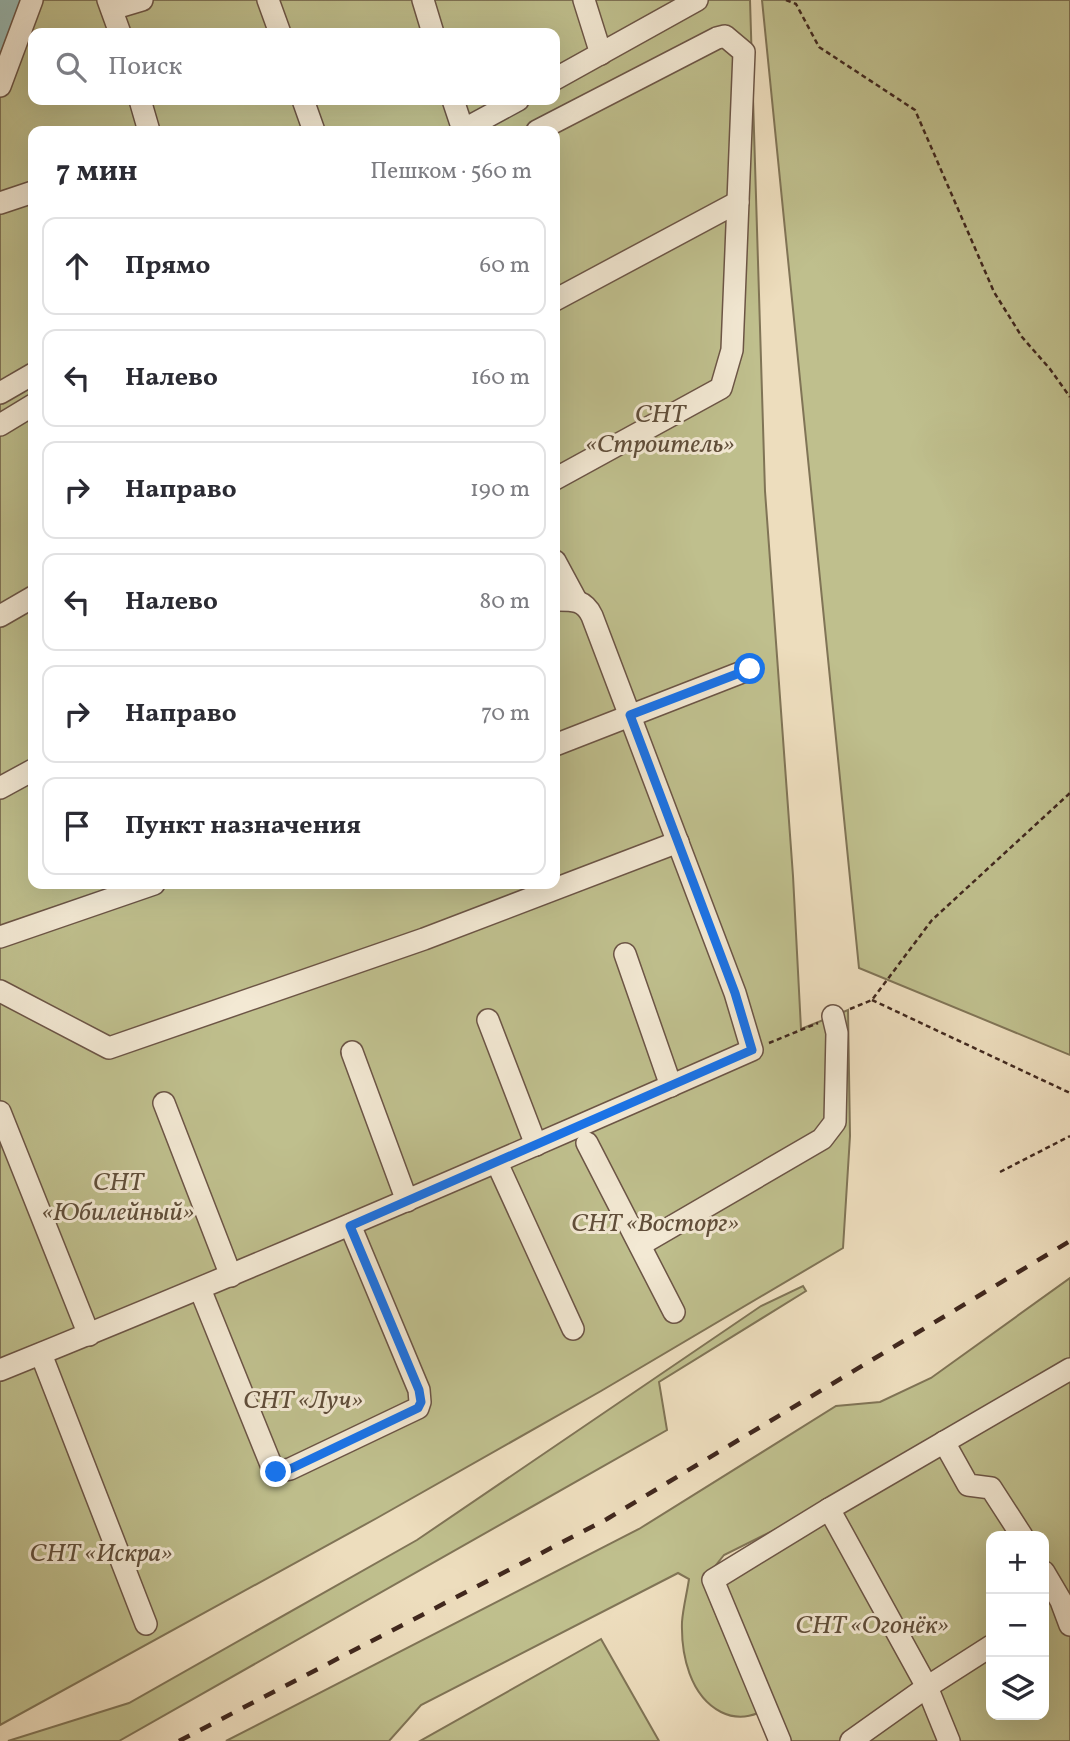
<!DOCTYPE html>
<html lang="ru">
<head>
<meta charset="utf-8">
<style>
	:root { --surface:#fff; --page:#f2f2f3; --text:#2b2b33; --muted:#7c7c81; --line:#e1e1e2 }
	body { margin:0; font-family:Vollkorn,serif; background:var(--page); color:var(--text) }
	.controls { position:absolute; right:21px; bottom:21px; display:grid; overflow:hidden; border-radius:14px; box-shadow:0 7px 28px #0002 }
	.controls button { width:63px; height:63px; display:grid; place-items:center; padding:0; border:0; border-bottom:2px solid var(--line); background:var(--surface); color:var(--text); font:35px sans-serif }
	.stop { position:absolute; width:21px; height:21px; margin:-16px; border:5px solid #1a73e8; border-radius:50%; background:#fff }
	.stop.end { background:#1a73e8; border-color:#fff; box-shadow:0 2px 7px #0008 }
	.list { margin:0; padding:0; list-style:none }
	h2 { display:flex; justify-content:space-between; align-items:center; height:91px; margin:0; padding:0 28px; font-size:30px }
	h2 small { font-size:23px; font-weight:400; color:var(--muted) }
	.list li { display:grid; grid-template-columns:46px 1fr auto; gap:21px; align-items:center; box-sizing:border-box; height:98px; margin:0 14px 14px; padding:0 14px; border:2px solid var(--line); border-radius:14px }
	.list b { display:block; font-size:26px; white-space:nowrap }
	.list em { font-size:23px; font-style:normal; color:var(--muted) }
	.icon { flex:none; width:38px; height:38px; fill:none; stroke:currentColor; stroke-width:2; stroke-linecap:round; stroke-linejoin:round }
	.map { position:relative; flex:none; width:1070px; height:1741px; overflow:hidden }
	.search { position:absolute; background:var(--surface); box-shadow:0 7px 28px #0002; left:28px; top:28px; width:532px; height:77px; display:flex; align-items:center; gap:18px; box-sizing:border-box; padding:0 24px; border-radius:14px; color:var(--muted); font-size:26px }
	.panel { position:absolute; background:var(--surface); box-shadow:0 7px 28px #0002; left:28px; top:126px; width:532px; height:763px; border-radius:14px }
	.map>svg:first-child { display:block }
	.green { fill:#bfbf8d; stroke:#807456; stroke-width:2; fill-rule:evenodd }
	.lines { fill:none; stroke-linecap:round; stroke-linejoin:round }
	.river { stroke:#99bbb5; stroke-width:28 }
	.minor-casing { stroke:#6c5546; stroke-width:24 }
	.path { stroke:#41281e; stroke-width:2.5; stroke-dasharray:5 3.5; stroke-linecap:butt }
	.minor { stroke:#f3e9d4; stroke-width:21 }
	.rail { stroke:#41281e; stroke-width:4.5; stroke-dasharray:12 12; stroke-linecap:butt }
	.route { stroke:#1a73e8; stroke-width:9 }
	.labels { text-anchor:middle; stroke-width:6; stroke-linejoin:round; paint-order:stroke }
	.park-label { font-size:26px; font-style:italic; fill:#604e3a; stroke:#f3e9d4 }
</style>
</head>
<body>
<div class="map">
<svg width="1070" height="1741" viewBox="0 0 1070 1741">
	<rect width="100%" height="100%" fill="#edddbd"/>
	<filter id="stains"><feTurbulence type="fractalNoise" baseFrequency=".00286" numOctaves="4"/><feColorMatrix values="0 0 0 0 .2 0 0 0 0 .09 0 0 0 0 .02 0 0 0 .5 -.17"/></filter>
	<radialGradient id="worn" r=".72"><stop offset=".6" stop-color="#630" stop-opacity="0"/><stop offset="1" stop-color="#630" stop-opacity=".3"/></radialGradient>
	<g class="green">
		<path d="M0,0h750l15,491 28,385 8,153 47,-19 2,126 -7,112 -242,143 -224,127 -377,207zM33,33h522v67h-522zM33,131h522v753h-522z"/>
		<path d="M762,0h308v1055l-211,-87z"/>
		<path d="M1070,1278v82l-253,149 -93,46 -16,20 362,-204v370h-296l-64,-144 1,6 47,110c-12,5 -25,5 -37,-1 -31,-16 -40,-57 -39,-90 1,-14 5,-29 7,-43l-11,-6 -257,132 -32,36h-163l413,-212 197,-123 44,-4 51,-24zM991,1536h53v179h-53z"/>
		<path d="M803,1286l3,5 -147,91 8,48 -548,311h-111l121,-38 288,-163 344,-234z"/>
		<path d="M601,1639l58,102h-239z"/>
	</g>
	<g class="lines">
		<path class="river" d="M0,40l14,-40"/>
		<defs>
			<g id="minor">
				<path d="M108,0l12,33"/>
				<path d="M268,0l12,33"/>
				<path d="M423,0l10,33"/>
				<path d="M584,0l17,54"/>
				<path d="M112,9l30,-9"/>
				<path d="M555,79l142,-79"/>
				<path d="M0,86l32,-86"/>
				<path d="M140,100l9,31"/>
				<path d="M303,100l11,31"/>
				<path d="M453,100l10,30"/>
				<path d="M461,131l57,-31"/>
				<path d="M537,131l180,-93 8,-2 19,16 -12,298 -11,38 -166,91"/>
				<path d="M0,203l33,-11"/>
				<path d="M555,300l183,-98"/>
				<path d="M0,393l33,-19"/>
				<path d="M0,425l33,-20"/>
				<path d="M555,561l21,39"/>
				<path d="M0,616l33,-19"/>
				<path d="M555,745l195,-76"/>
				<path d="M0,788l33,-18"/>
				<path d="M0,937l154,-53"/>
				<path d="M625,954l46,132"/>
				<path d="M0,991l109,57 315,-109 254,-97"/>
				<path d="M488,1020l48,125"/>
				<path d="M352,1052l55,149"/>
				<path d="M164,1103l67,173"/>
				<path d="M0,1112l89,223"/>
				<path d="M587,1143l87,169"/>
				<path d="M497,1163l76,166"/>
				<path d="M640,1245l182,-106 13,-17 2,-89 -4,-17"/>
				<path d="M200,1289l72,178 4,5 14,-3 128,-61 2,-6 -1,-12 -69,-165"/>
				<path d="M41,1354l105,270"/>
				<path d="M0,1370c253,-102 503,-210 752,-320l-17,-57 -143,-377c-8,-17 -20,-16 -37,-16"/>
				<path d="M944,1442l24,43 23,3 31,48"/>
				<path d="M829,1509l98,178 22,54"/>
				<path d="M1044,1572l17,29 9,24"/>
				<path d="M780,1741l-67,-161 116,-71 241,-140"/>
				<path d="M851,1741l76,-54 64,-41"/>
			</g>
		</defs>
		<use href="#minor" class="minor-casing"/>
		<g class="path">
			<path d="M786,0l10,4 23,43 96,63 79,182 28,45 28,32 20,28"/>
			<path d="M872,1000l198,93"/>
			<path d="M850,1009l22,-9 60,-80 138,-127"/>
			<path d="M769,1043l49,-20"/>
			<path d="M1000,1172l70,-36"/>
		</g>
		<use href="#minor" class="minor"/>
		<path class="rail" d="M179,1741l428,-222 463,-278"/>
	</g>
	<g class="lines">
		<path class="route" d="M276,1472l14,-3 128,-61 3,-6 -2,-12 -69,-164 402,-176 -17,-57 -105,-278 120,-46"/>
	</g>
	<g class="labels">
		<g class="park-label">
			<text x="660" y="422">СНТ<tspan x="660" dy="30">«Строитель»</tspan></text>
			<text x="118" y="1190">СНТ<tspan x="118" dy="30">«Юбилейный»</tspan></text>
			<text x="655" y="1231">СНТ «Восторг»</text>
			<text x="303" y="1408">СНТ «Луч»</text>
			<text x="101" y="1561">СНТ «Искра»</text>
			<text x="872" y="1633">СНТ «Огонёк»</text>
		</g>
	</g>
	<rect width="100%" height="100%" filter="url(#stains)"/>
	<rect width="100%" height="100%" fill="url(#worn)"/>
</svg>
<div class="controls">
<button>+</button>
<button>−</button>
<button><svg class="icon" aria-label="layers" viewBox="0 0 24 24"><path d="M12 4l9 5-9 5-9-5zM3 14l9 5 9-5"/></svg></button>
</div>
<div class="stop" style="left:750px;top:669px"></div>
<div class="stop end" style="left:276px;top:1472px"></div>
<div class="search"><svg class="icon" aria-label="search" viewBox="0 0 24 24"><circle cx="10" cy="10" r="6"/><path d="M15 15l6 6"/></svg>Поиск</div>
<section class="panel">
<h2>7 мин<small>Пешком · 560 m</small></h2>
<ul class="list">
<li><svg class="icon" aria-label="ahead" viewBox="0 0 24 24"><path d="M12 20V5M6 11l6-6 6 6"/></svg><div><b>Прямо</b></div><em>60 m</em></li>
<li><svg class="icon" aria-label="left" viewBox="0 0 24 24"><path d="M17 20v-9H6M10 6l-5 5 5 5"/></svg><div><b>Налево</b></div><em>160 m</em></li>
<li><svg class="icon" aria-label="right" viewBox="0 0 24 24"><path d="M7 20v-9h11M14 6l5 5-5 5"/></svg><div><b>Направо</b></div><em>190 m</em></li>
<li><svg class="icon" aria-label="left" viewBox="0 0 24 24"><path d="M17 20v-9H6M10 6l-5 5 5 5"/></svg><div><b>Налево</b></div><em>80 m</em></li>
<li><svg class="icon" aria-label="right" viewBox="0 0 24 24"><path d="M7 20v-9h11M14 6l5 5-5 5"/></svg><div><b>Направо</b></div><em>70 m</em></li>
<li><svg class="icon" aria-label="arrive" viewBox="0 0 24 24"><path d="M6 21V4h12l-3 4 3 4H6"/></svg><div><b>Пункт назначения</b></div></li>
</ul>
</section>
</div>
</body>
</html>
